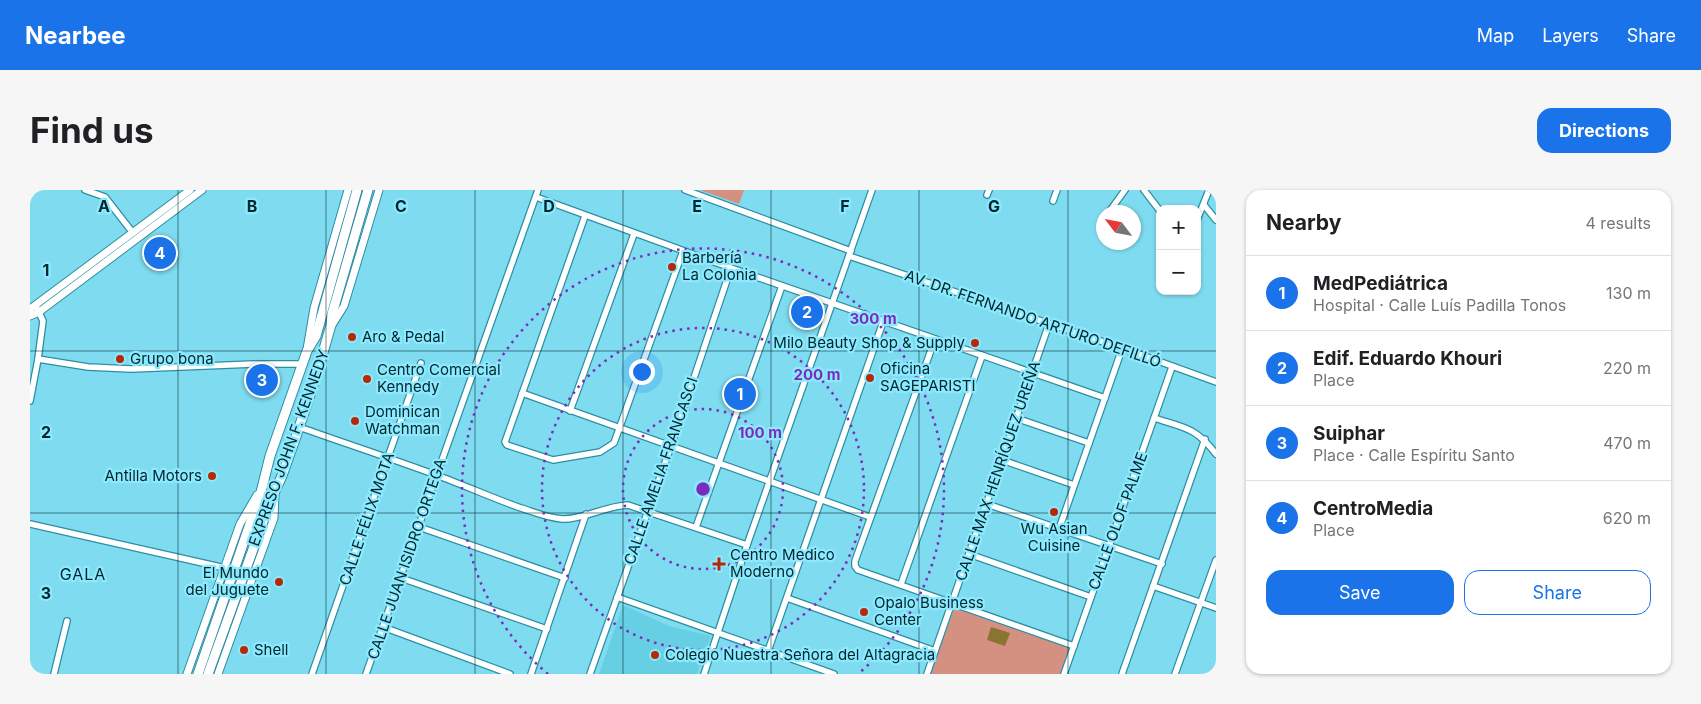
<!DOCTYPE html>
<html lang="en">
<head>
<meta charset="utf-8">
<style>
	:root { --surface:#fff; --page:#f6f6f6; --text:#202124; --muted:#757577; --line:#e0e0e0; --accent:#1a73e8 }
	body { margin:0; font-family:Inter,sans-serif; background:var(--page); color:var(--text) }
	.controls { position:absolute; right:15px; top:15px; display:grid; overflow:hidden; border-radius:10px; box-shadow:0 1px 4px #0004 }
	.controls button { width:45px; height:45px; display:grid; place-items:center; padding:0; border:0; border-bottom:1px solid var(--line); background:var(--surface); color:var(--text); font:25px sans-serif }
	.compass { position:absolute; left:1066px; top:15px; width:45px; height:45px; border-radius:50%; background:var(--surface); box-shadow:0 1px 4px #0004; rotate:302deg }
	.you { position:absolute; left:611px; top:181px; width:18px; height:18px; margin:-12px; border:4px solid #fff; border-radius:50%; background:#1a73e8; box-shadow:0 0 0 8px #1a73e833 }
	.badge { display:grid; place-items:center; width:32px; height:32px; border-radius:50%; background:var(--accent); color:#fff; font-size:16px; font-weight:700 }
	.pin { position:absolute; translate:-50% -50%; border:2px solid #fff; box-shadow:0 1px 5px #0006 }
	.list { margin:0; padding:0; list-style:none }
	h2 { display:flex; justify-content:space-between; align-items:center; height:65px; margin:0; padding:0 20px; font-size:21px }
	h2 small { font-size:16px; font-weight:400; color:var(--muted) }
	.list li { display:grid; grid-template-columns:32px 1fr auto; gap:15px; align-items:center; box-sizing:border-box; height:75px; padding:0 20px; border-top:1px solid var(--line) }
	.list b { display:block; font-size:19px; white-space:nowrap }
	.list p { margin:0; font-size:16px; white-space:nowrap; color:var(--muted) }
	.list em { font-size:16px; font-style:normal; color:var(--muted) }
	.actions { display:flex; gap:10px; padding:15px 20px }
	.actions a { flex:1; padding:11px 0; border:1px solid var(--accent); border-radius:15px; text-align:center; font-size:18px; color:var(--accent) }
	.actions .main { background:var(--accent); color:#fff }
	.map { position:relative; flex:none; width:1186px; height:484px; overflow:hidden; border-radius:15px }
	header { display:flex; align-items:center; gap:30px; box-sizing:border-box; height:70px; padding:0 25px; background:var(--accent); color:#fff }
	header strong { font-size:24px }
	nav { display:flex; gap:28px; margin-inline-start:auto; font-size:18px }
	.intro { display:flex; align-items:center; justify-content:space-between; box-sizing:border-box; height:120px; padding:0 30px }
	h1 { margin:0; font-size:35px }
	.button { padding:12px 22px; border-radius:15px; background:var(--accent); color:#fff; font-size:18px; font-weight:700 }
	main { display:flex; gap:30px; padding:0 30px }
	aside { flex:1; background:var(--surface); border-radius:15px; box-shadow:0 1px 4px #0004 }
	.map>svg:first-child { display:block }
	.built { fill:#67cfe4 }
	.green { fill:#d49182 }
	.water { fill:#89752f }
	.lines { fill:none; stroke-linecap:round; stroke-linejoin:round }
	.minor-casing { stroke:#2b8fa2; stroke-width:8 }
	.major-casing { stroke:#2b8fa2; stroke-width:9 }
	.highway-casing { stroke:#2b8fa2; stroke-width:11 }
	.minor { stroke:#fff; stroke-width:5.5 }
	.major { stroke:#fff; stroke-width:7 }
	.highway { stroke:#fff; stroke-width:9 }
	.grid { fill:none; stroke:#00262e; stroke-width:1; stroke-opacity:0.55 }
	.ring { fill:none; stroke:#7b2cbf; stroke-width:2.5; stroke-dasharray:2.5 5 }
	.poi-dot { fill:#b52907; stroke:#8ce9fe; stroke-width:2 }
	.labels { text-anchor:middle; stroke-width:4.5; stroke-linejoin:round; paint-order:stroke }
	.poi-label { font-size:15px; fill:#00262e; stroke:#8ce9fe; text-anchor:start }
	.street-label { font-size:15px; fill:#00262e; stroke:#8ce9fe }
	.neighbourhood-label { font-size:16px; letter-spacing:1px; fill:#00262e; stroke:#8ce9fe }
	.grid-label { font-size:16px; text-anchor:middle; font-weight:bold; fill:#00262e; stroke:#8ce9fe; stroke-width:4.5; stroke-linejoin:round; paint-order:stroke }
	.centre { fill:#7b2cbf; stroke:#8ce9fe; stroke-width:2.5 }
	.ring-label { font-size:15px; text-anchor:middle; font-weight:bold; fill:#7b2cbf; stroke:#8ce9fe; stroke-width:4.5; stroke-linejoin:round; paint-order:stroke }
</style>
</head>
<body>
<header>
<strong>Nearbee</strong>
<nav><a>Map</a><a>Layers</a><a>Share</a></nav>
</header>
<div class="intro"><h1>Find us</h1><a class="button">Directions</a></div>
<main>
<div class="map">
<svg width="1186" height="484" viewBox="0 0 1186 484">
	<rect width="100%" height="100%" fill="#7fdcf0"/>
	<path class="built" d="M593,415l46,21 42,10 -14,38h-98z"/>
	<g class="green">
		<path d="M670,0h44l-5,14z"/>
		<path d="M925,417l116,40 -10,27h-131z"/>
	</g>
	<path class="water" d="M961,437l19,6 -5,13 -18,-6z"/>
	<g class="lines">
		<defs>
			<g id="minor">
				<path d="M55,0l20,7 28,36"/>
				<path d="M655,0l166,61"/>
				<path d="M1114,0l16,21"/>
				<path d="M957,5l2,-5"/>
				<path d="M506,7l195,71 374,130"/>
				<path d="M1023,11l4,-11"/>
				<path d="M1174,15l12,15"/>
				<path d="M1079,22l16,-22"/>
				<path d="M555,26l-80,226 2,3 46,15 47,-8 14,-9 69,-192"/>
				<path d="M1167,30l12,-30"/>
				<path d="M1071,35l3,-4"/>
				<path d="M819,66l290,98 77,28"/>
				<path d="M905,149l-80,222v5l3,4 216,76"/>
				<path d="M8,169l50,8 43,2 123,-5h48"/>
				<path d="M492,203l348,124"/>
				<path d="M0,211l8,-42 5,-38 -7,-15"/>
				<path d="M540,221l64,-177"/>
				<path d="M986,228l73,25"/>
				<path d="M1124,228c31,10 41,9 62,36"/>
				<path d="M269,237c45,16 91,31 137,48 28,10 56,23 85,33 13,4 27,10 41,11 20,1 43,-13 66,-14l119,40"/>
				<path d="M972,270l72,25"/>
				<path d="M957,314l175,60"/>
				<path d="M0,334l195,44"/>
				<path d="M389,337l146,51"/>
				<path d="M666,337l86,-241"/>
				<path d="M1029,339l63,-180"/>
				<path d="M939,364l122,43"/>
				<path d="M371,388l146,51"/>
				<path d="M871,394l81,-228"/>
				<path d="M1123,396l63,22"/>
				<path d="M587,407l217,77"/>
				<path d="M757,408l148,53"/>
				<path d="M353,437l127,47"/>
				<path d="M738,461l115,-329"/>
				<path d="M24,484l13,-53"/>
				<path d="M282,484l109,-311"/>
				<path d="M336,484l172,-484"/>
				<path d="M501,484l55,-160"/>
				<path d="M560,484l81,-228 60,-178"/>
				<path d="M674,484l43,-129 125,-355"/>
				<path d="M897,484l122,-350"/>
				<path d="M1034,484l108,-307"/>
				<path d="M1092,484l83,-235"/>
				<path d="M1145,484l41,-114"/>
			</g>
			<g id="major">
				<path d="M0,119l160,-119"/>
				<path d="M0,126l9,-4 163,-122"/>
				<path d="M302,135l12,-19 35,-116"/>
				<path d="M277,159l7,-41 34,-118"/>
				<path d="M157,484l53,-150 17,-29"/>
				<path d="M188,484l56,-156 1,-24"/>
			</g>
			<g id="highway">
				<path d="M168,484l63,-182 9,-36 37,-105 9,-15 41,-146"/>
				<path d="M178,484l61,-169c4,-11 10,-21 14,-32 18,-49 34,-98 48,-148l1,-11 36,-124"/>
			</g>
		</defs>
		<use href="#minor" class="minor-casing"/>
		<use href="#major" class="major-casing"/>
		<use href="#highway" class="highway-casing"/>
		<use href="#minor" class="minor"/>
		<use href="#major" class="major"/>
		<use href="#highway" class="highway"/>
	</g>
	<path class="grid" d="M148,0v484M296,0v484M445,0v484M593,0v484M741,0v484M889,0v484M1038,0v484M0,161h1186M0,323h1186"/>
	<g class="ring">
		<circle cx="673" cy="299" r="80"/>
		<circle cx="673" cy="299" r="161"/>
		<path d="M518 484A241 241 0 1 1 828 484"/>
	</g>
	<g class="poi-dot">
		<circle cx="642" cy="77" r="5"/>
		<circle cx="322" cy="147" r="5"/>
		<circle cx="945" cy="153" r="5"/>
		<circle cx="90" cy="169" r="5"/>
		<circle cx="840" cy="188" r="5"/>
		<circle cx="337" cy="189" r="5"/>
		<circle cx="325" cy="231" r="5"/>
		<circle cx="182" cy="286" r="5"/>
		<circle cx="1024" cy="322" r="5"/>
		<path d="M686.5 366.5h5v5h5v5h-5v5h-5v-5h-5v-5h5z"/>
		<circle cx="249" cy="392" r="5"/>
		<circle cx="834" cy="422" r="5"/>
		<circle cx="214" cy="460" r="5"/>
		<circle cx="625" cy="465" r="5"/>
	</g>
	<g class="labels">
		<g class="poi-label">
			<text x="652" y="73">Barbería<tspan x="652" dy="17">La Colonia</tspan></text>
			<text x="332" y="152">Aro &amp; Pedal</text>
			<text x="935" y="158" text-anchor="end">Milo Beauty Shop &amp; Supply</text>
			<text x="100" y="174">Grupo bona</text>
			<text x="850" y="184">Oficina<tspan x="850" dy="17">SAGEPARISTI</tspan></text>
			<text x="347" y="185">Centro Comercial<tspan x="347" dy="17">Kennedy</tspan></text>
			<text x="335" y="227">Dominican<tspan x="335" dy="17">Watchman</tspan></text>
			<text x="172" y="291" text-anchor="end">Antilla Motors</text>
			<text x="1024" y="344" text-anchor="middle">Wu Asian<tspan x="1024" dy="17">Cuisine</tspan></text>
			<text x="700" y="370">Centro Medico<tspan x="700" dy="17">Moderno</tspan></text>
			<text x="239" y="388" text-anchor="end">El Mundo<tspan x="239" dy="17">del Juguete</tspan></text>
			<text x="844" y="418">Opalo Business<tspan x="844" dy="17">Center</tspan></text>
			<text x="224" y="465">Shell</text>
			<text x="635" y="470">Colegio Nuestra Señora del Altagracia</text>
		</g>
		<g class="street-label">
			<text transform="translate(1003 129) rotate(19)" y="5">AV. DR. FERNANDO ARTURO DEFILLÓ</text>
			<text transform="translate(259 258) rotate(-70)" y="5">EXPRESO JOHN F. KENNEDY</text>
			<text transform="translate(631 281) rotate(-71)" y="5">CALLE AMELIA FRANCASCI</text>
			<text transform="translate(968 281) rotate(-71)" y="5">CALLE MAX HENRÍQUEZ UREÑA</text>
			<text transform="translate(337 329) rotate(-71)" y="5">CALLE FÉLIX MOTA</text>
			<text transform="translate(1088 331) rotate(-70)" y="5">CALLE OLOF PALME</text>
			<text transform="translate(377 369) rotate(-71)" y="5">CALLE JUAN ISIDRO ORTEGA</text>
		</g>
		<g class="neighbourhood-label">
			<text x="53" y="390">GALA</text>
		</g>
	</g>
	<g class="grid-label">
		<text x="74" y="22">A</text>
		<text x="222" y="22">B</text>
		<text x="371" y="22">C</text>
		<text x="519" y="22">D</text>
		<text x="667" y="22">E</text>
		<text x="815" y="22">F</text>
		<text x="964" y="22">G</text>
		<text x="16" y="86">1</text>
		<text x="16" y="248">2</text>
		<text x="16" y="409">3</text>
	</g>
	<circle cx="673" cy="299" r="8" class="centre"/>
	<g class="ring-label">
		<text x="843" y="134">300 m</text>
		<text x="787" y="190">200 m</text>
		<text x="730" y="248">100 m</text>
	</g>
</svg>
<div class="controls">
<button>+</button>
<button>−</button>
</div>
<svg class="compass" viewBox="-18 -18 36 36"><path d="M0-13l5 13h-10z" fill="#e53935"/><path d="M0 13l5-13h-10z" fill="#757577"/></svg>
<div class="you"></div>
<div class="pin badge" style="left:710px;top:204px">1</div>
<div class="pin badge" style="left:777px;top:122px">2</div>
<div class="pin badge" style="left:232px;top:190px">3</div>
<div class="pin badge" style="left:130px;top:63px">4</div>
</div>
<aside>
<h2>Nearby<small>4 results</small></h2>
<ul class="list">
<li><span class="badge">1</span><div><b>MedPediátrica</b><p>Hospital · Calle Luís Padilla Tonos</p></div><em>130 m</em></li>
<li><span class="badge">2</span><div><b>Edif. Eduardo Khouri</b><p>Place</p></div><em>220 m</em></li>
<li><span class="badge">3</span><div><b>Suiphar</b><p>Place · Calle Espíritu Santo</p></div><em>470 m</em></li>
<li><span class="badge">4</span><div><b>CentroMedia</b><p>Place</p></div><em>620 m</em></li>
</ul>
<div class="actions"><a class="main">Save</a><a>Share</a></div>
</aside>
</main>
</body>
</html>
